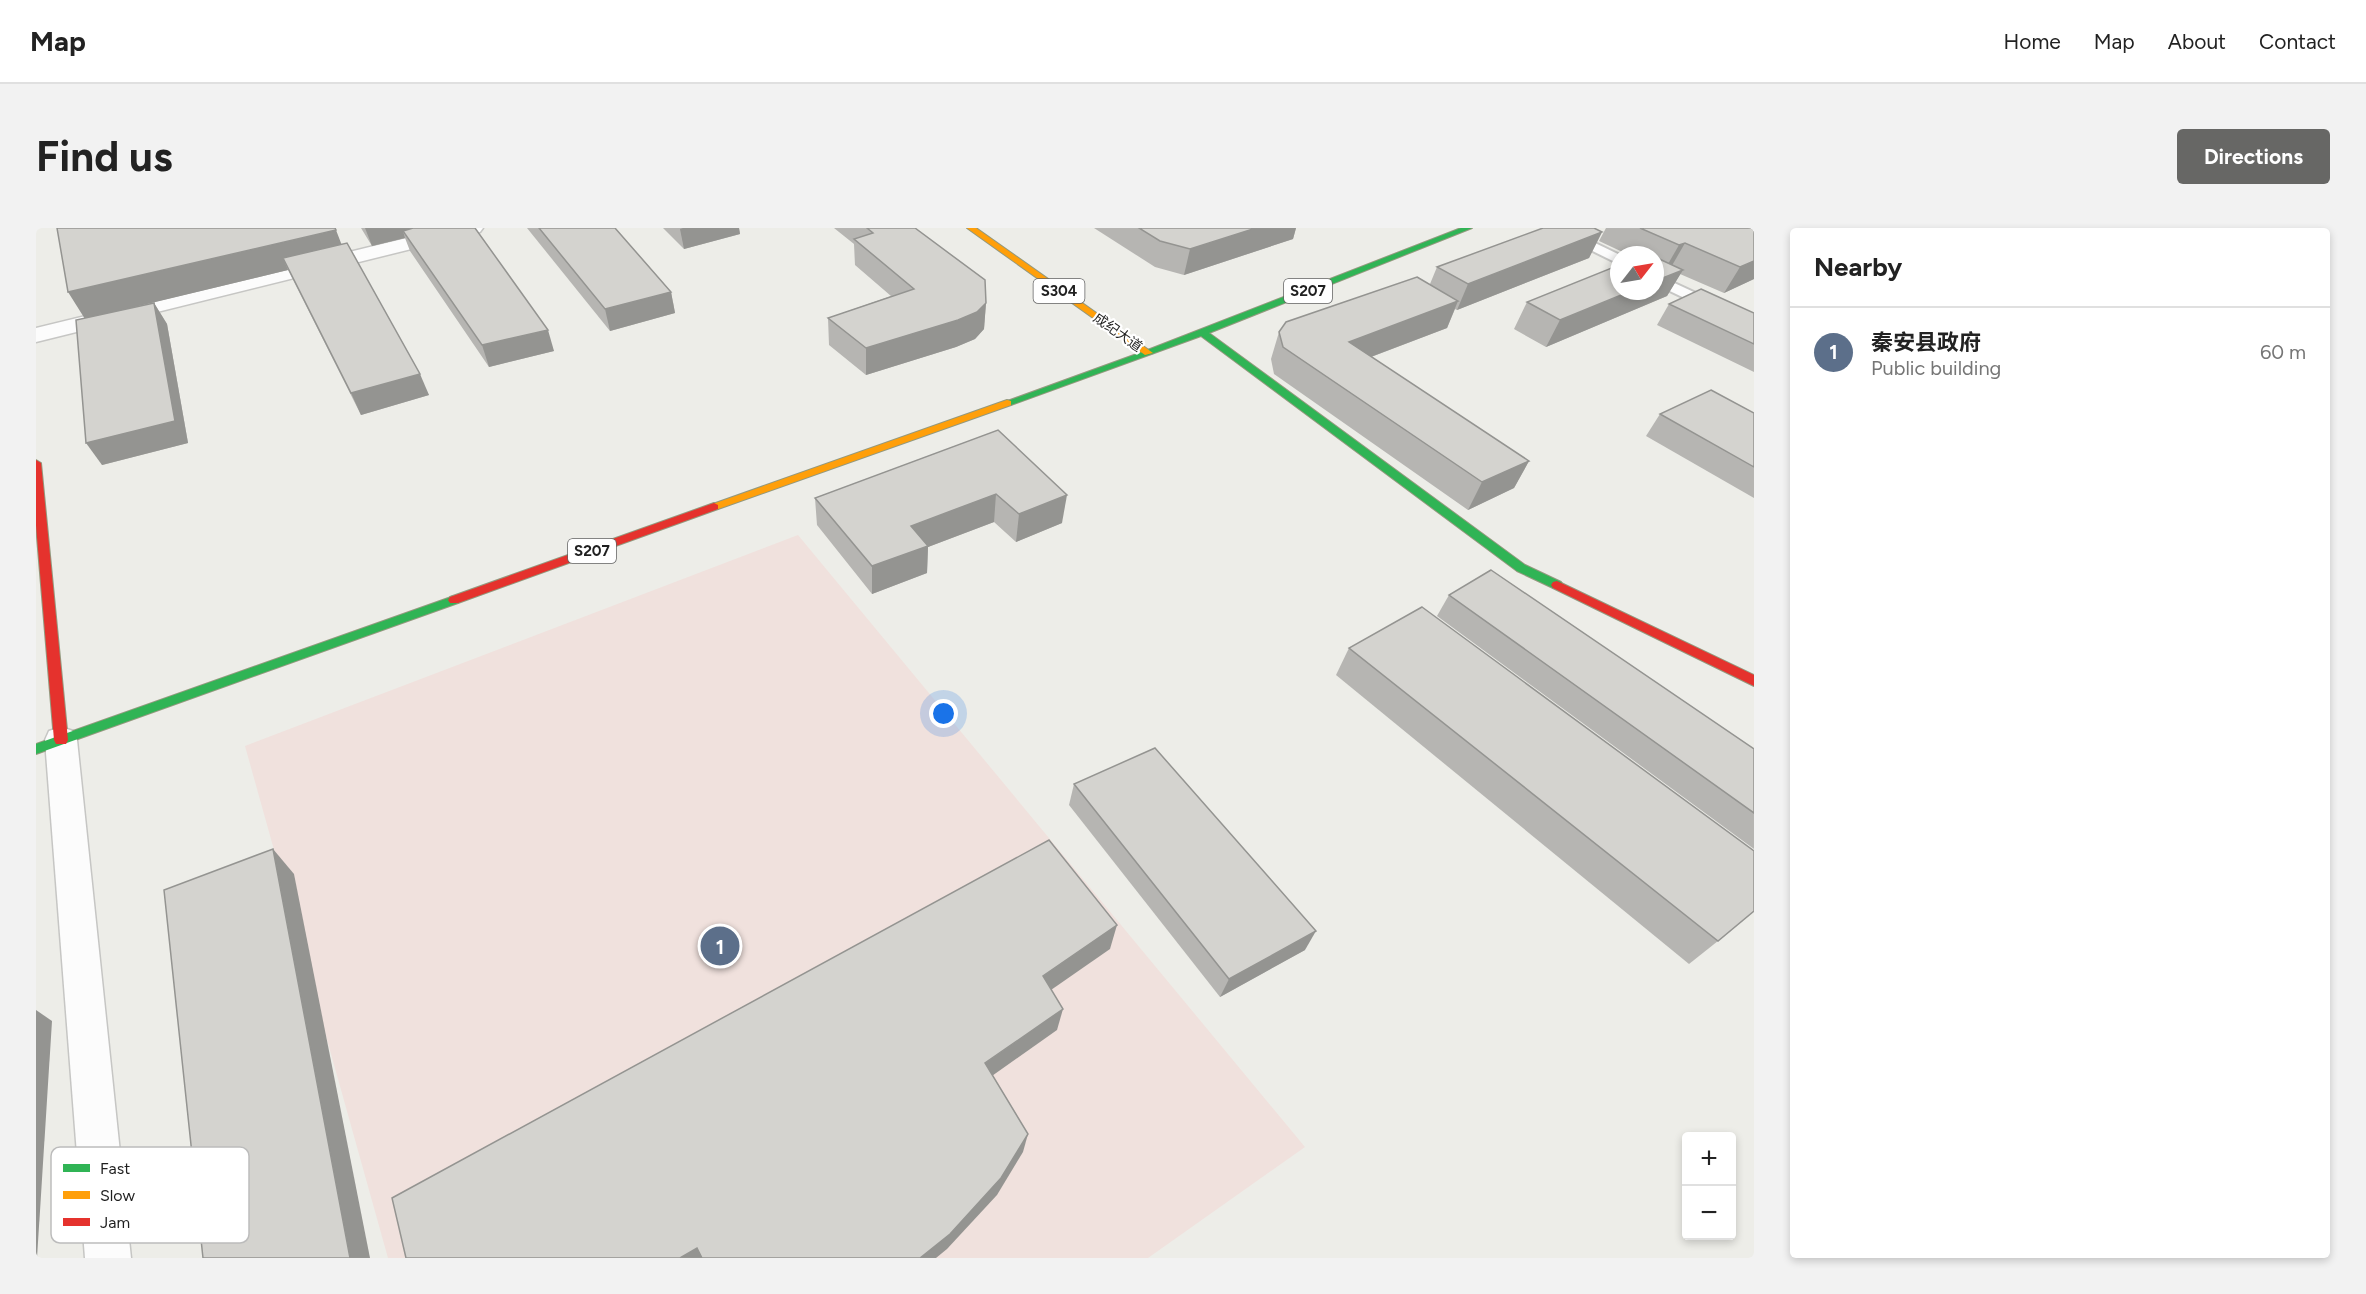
<!DOCTYPE html>
<html lang="en">
<head>
<meta charset="utf-8">
<style>
	:root { --surface:#fff; --page:#f2f2f2; --text:#222; --muted:#767676; --line:#e0e0e0; --accent:#676765 }
	body { margin:0; font-family:Figtree,"Noto Sans SC",sans-serif; background:var(--page); color:var(--text) }
	.controls { position:absolute; right:18px; bottom:18px; display:grid; overflow:hidden; border-radius:6px; box-shadow:0 3px 9px #0003 }
	.controls button { width:54px; height:54px; display:grid; place-items:center; padding:0; border:0; border-bottom:2px solid var(--line); background:var(--surface); color:var(--text); font:30px sans-serif }
	.compass { position:absolute; left:1574px; top:18px; width:54px; height:54px; border-radius:50%; background:var(--surface); box-shadow:0 3px 9px #0003; rotate:59deg }
	.you { position:absolute; left:908px; top:486px; width:21px; height:21px; margin:-15px; border:4px solid #fff; border-radius:50%; background:#1a73e8; box-shadow:0 0 0 9px #1a73e833 }
	.badge { display:grid; place-items:center; width:39px; height:39px; border-radius:50%; background:var(--accent); color:#fff; font-size:20px; font-weight:700 }
	.pin { position:absolute; translate:-50% -50%; border:3px solid #fff; box-shadow:0 2px 6px #0006 }
	.list { margin:0; padding:0; list-style:none }
	h2 { display:flex; justify-content:space-between; align-items:center; height:78px; margin:0; padding:0 24px; font-size:26px }
	h2 small { font-size:20px; font-weight:400; color:var(--muted) }
	.list li { display:grid; grid-template-columns:39px 1fr auto; gap:18px; align-items:center; box-sizing:border-box; height:90px; padding:0 24px; border-top:2px solid var(--line) }
	.list b { display:block; font-size:22px; white-space:nowrap }
	.list p { margin:0; font-size:20px; white-space:nowrap; color:var(--muted) }
	.list em { font-size:20px; font-style:normal; color:var(--muted) }
	.map { position:relative; flex:none; width:1718px; height:1030px; overflow:hidden; border-radius:6px }
	header { display:flex; align-items:center; gap:36px; box-sizing:border-box; height:84px; padding:0 30px; background:var(--surface); border-bottom:2px solid var(--line) }
	header strong { font-size:28px }
	nav { display:flex; gap:33px; margin-inline-start:auto; font-size:21px }
	.intro { display:flex; align-items:center; justify-content:space-between; box-sizing:border-box; height:144px; padding:0 36px }
	h1 { margin:0; font-size:42px }
	.button { padding:15px 27px; border-radius:6px; background:var(--accent); color:#fff; font-size:21px; font-weight:700 }
	main { display:flex; gap:36px; padding:0 36px }
	aside { flex:1; background:var(--surface); border-radius:6px; box-shadow:0 3px 9px #0003 }
	.map>svg:first-child { display:block }
	.commercial { fill:#f0e1dd }
	.lines { fill:none; stroke-linecap:round; stroke-linejoin:round }
	.lane-casing { stroke:#c6c6c4; stroke-width:4 }
	.street-casing { stroke:#c6c6c4; stroke-width:3 }
	.fast-casing { stroke:#93997e; stroke-width:2 }
	.slow-casing { stroke:#93997e; stroke-width:2 }
	.jam-casing { stroke:#93997e; stroke-width:2 }
	.lane { fill:#fcfcfc; fill-rule:evenodd }
	.street { fill:#fcfcfc; fill-rule:evenodd }
	.fast { fill:#30b455; fill-rule:evenodd }
	.slow { fill:#ff9f0a; fill-rule:evenodd }
	.jam { fill:#e5322d; fill-rule:evenodd }
	.wall { fill:#b6b5b2 }
	.shaded-wall { fill:#949491 }
	.building { fill:#d4d3cf; stroke:#949491; stroke-width:1.5 }
	.labels { text-anchor:middle; stroke-width:4.5; stroke-linejoin:round; paint-order:stroke }
	.far-street-label { font-size:14px; fill:#1f1f1f; stroke:#fff }
	.shield { fill:#fff; stroke:#626262; stroke-width:1.5 }
	.shield-label { font-size:15px; font-weight:bold; fill:#1f1f1f }
	.key { fill:#fff; stroke:#bcbcbc; stroke-width:1.5 }
	.key-label { font-size:16px; fill:#1f1f1f }
</style>
</head>
<body>
<header>
<strong>Map</strong>
<nav><a>Home</a><a>Map</a><a>About</a><a>Contact</a></nav>
</header>
<div class="intro"><h1>Find us</h1><a class="button">Directions</a></div>
<main>
<div class="map">
<svg width="1718" height="1030" viewBox="0 0 1718 1030">
	<rect width="100%" height="100%" fill="#edede8"/>
	<path class="commercial" d="M762,307l507,612 -157,111h-760l-143,-512z"/>
	<g class="lines">
		<defs>
			<g id="lane">
				<path d="M1510,0h18l56,27 -1,9z"/>
				<path d="M1619,46l99,46v11l-99,-47z"/>
			</g>
			<g id="street">
				<path d="M412,0h35l-3,4 -444,110v-14z"/>
				<path d="M25,499l12,4 4,9 54,518h-46l-40,-518 4,-9z"/>
			</g>
			<g id="fast">
				<path d="M1425,0h11l-263,105 316,232 36,17 2,3 -2,3h-8l-36,-17 -316,-235 -190,69h-8l-1,-2 143,-52z"/>
				<path d="M418,368l4,1 2,3 -2,3 -422,151v-10z"/>
			</g>
			<g id="slow">
				<path d="M931,0h9l177,125 -8,2z"/>
				<path d="M971,172l4,1v4l-293,104h-8l-2,-2 2,-2z"/>
			</g>
			<g id="jam">
				<path d="M0,232l5,3 27,277 -2,4h-10l-2,-4 -18,-215z"/>
				<path d="M678,275l4,2v4l-260,94h-8l-2,-3 2,-3z"/>
				<path d="M1521,353l197,94v11l-201,-98 -2,-3 2,-3z"/>
			</g>
		</defs>
		<use href="#lane" class="lane-casing"/>
		<use href="#street" class="street-casing"/>
		<use href="#fast" class="fast-casing"/>
		<use href="#slow" class="slow-casing"/>
		<use href="#jam" class="jam-casing"/>
		<use href="#lane" class="lane"/>
		<use href="#street" class="street"/>
		<use href="#fast" class="fast"/>
		<use href="#slow" class="slow"/>
		<use href="#jam" class="jam"/>
	</g>
	<g class="wall">
		<path d="M325,0h114l79,123 -65,16 -79,-116 -5,-13 -33,8z"/>
		<path d="M491,0h88l56,64 4,21 -65,18z"/>
		<path d="M627,0h76l1,6 -56,15z"/>
		<path d="M798,0h81l71,75 -2,26 -9,10 -19,8 -90,28 -37,-30 -1,-27 63,-22 -36,-31 -1,-21z"/>
		<path d="M1058,0h202l-3,11 -109,36 -29,-8z"/>
		<path d="M1570,0h148v51l-30,14 -44,-19 -13,22 -121,51 -32,-18 13,-27 128,-11v-36h-26l-30,-14z"/>
		<path d="M1566,4l-13,26 -132,52 -2,-1 -8,19 -76,29 158,104 -15,27 -46,22 -194,-136 -3,-15 8,-27 151,-48 7,-17z"/>
		<path d="M306,16l87,151 -68,20 -73,-145 -188,45 54,-12 13,21 21,119 -86,22 -17,-146z"/>
		<path d="M1633,76l85,9v59l-97,-47z"/>
		<path d="M1718,185v85l-108,-62 14,-22z"/>
		<path d="M962,202l64,93 -46,19 -22,-20 -66,25 -1,26 -55,21 -55,-69 -2,-27z"/>
		<path d="M1413,367l305,154v100l-317,-233z"/>
		<path d="M1313,420l369,293 -29,23 -353,-289z"/>
		<path d="M1038,556l231,166 -85,47 -151,-192z"/>
	</g>
	<g class="shaded-wall">
		<path d="M329,0h81l-43,3 2,7 -33,8z"/>
		<path d="M647,0h56l1,6 -56,15 -4,-20z"/>
		<path d="M1220,0h40l-3,11 -109,36 6,-26z"/>
		<path d="M300,2l10,26 -63,2 5,12 -203,49 -17,-27z"/>
		<path d="M1566,4l-13,26 -132,52 11,-26z"/>
		<path d="M1649,15l-15,26 -6,2 15,-26z"/>
		<path d="M1718,33v18l-30,14 16,-26z"/>
		<path d="M1647,42l-16,26 -121,51 14,-27 71,-29h24v-10z"/>
		<path d="M635,64l4,21 -65,18 -5,-22z"/>
		<path d="M1422,73l-11,27 -108,41 10,-27z"/>
		<path d="M118,75l13,21 21,119 -86,22 -16,-22z"/>
		<path d="M950,75l-2,26 -9,10 -19,8 -90,28v-27z"/>
		<path d="M512,102l6,21 -65,16 -7,-22z"/>
		<path d="M384,146l9,21 -68,20 -10,-22z"/>
		<path d="M1493,233l-15,27 -46,22 14,-28z"/>
		<path d="M960,266l-2,28 -66,25 -1,26 -55,21v-28l39,-40z"/>
		<path d="M1031,267l-5,28 -46,19 3,-28z"/>
		<path d="M237,621l21,25 76,384h-20z"/>
		<path d="M1081,697l-7,24 -72,50 5,-23z"/>
		<path d="M1280,703l-11,19 -85,47 9,-18z"/>
		<path d="M1027,781l-6,21 -75,53 3,-20z"/>
		<path d="M0,782l16,11 -15,237h-1z"/>
		<path d="M992,906l-5,18 -26,43 -50,54 -11,9h-16z"/>
		<path d="M661,1020l6,10h-23z"/>
	</g>
	<g class="building">
		<path d="M21,0h278l1,2 -268,62z"/>
		<path d="M377,0h62l73,102 -66,15 -79,-114z"/>
		<path d="M503,0h76l56,64 -66,17z"/>
		<path d="M831,0h48l70,52 1,23 -9,9 -19,8 -92,28 -38,-30 86,-29 -60,-50 19,-6z"/>
		<path d="M1103,0h117l-66,21 -30,-8z"/>
		<path d="M1507,0h51l8,4 -134,52 -31,-17z"/>
		<path d="M1604,0h114v33l-14,6 -55,-24 -6,2z"/>
		<path d="M311,15l73,131 -69,19 -68,-135z"/>
		<path d="M1619,29l28,13 -28,11z"/>
		<path d="M1583,37v26h12l-71,29 -33,-18z"/>
		<path d="M1381,49l41,24 -109,41 180,119 -47,21 -199,-135 -4,-15 7,-10z"/>
		<path d="M1665,61l53,24v31l-85,-40z"/>
		<path d="M118,75l21,118 -89,22 -10,-123z"/>
		<path d="M1675,162l43,23v54l-94,-53z"/>
		<path d="M962,202l69,65 -48,19 -23,-20 -85,32 17,20 -56,20 -57,-68z"/>
		<path d="M1455,342l263,179v64l-305,-218z"/>
		<path d="M1386,379l332,244v60l-36,30 -369,-293z"/>
		<path d="M1119,520l161,183 -87,48 -155,-195z"/>
		<path d="M1013,612l68,85 -74,51 20,33 -78,54 43,71 -27,44 -51,56 -30,24h-218l-5,-10 -17,10h-274l-14,-60z"/>
		<path d="M237,621l77,409h-147l-39,-368z"/>
	</g>
	<g class="labels">
		<g class="far-street-label">
			<text transform="translate(1082 104) rotate(35)" y="5">成纪大道</text>
		</g>
		<g class="shield">
			<rect x="997.5" y="51" width="51" height="24" rx="4.5"/>
			<rect x="1248" y="51" width="48" height="24" rx="4.5"/>
			<rect x="532" y="311" width="48" height="24" rx="4.5"/>
		</g>
		<g class="shield-label">
			<text x="1023" y="68">S304</text>
			<text x="1272" y="68">S207</text>
			<text x="556" y="328">S207</text>
		</g>
	</g>
	<rect x="15" y="919" width="198" height="96" rx="9" class="key"/>
	<rect x="27" y="936" width="27" height="8" fill="#30b455"/>
	<rect x="27" y="963" width="27" height="8" fill="#ff9f0a"/>
	<rect x="27" y="990" width="27" height="8" fill="#e5322d"/>
	<g class="key-label">
		<text x="64" y="946">Fast</text>
		<text x="64" y="973">Slow</text>
		<text x="64" y="1000">Jam</text>
	</g>
</svg>
<div class="controls">
<button>+</button>
<button>−</button>
</div>
<svg class="compass" viewBox="-18 -18 36 36"><path d="M0-13l5 13h-10z" fill="#e53935"/><path d="M0 13l5-13h-10z" fill="#767676"/></svg>
<div class="you"></div>
<div class="pin badge" style="left:684px;top:718px;background:#5c6f8a">1</div>
</div>
<aside>
<h2>Nearby<small></small></h2>
<ul class="list">
<li><span class="badge" style="background:#5c6f8a">1</span><div><b>秦安县政府</b><p>Public building</p></div><em>60 m</em></li>
</ul>
</aside>
</main>
</body>
</html>
